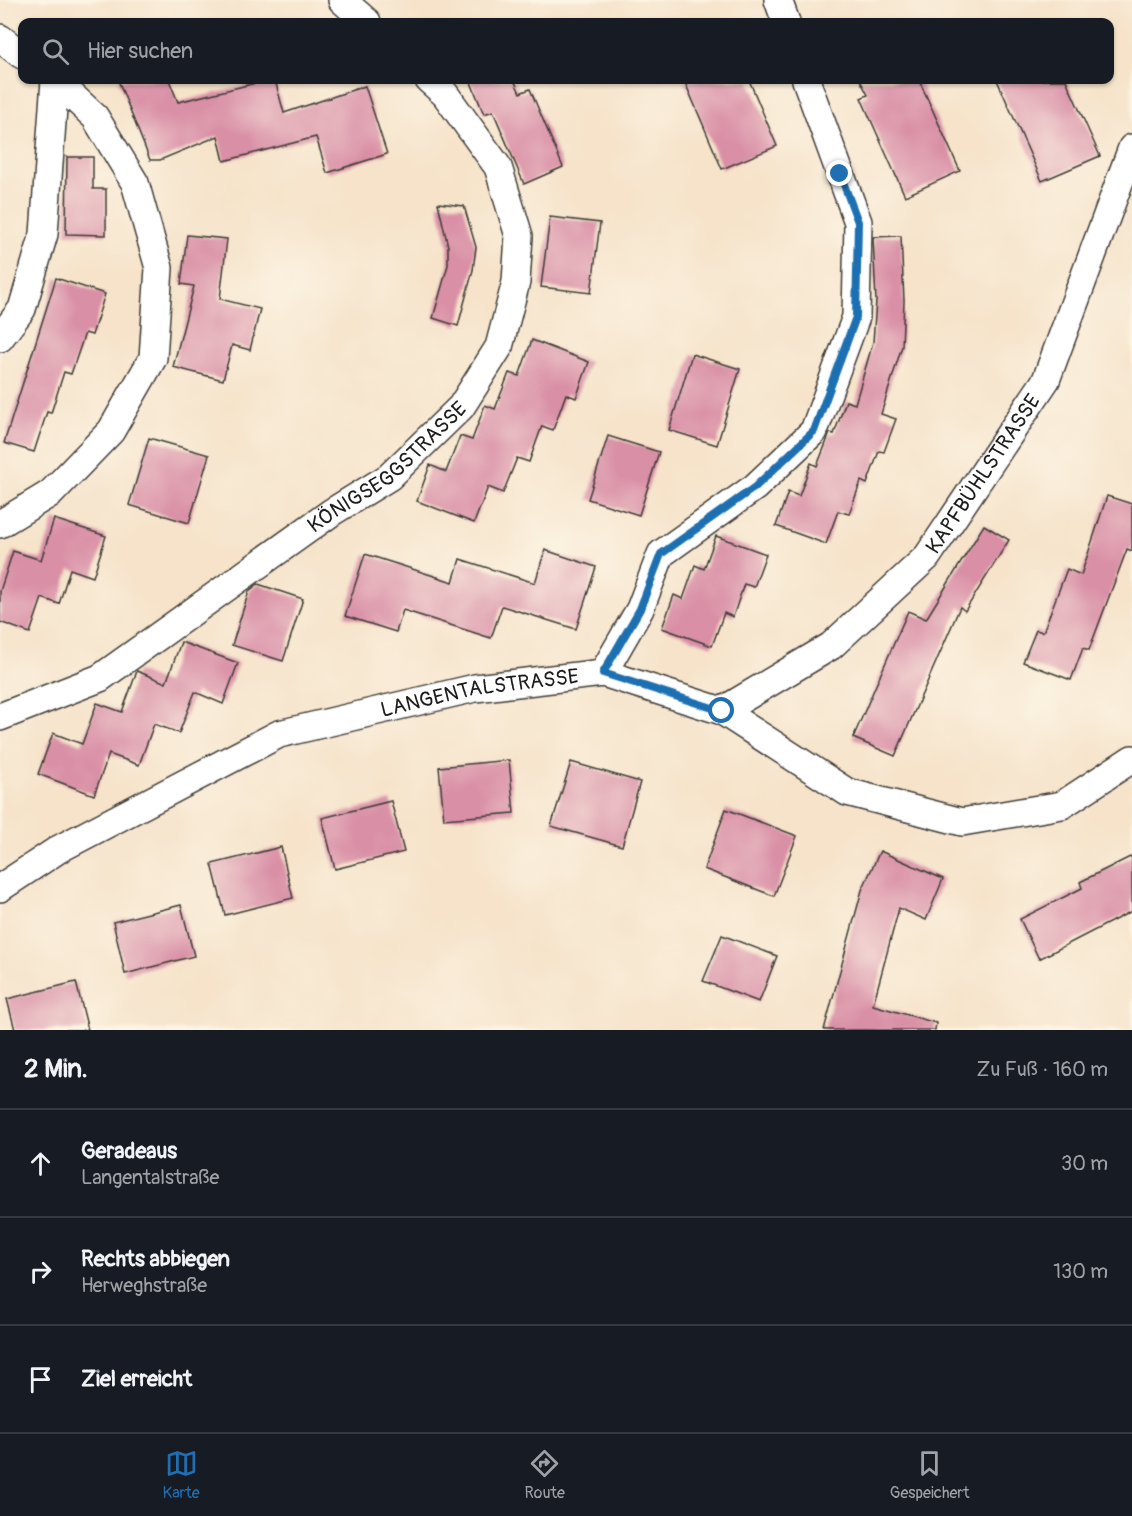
<!DOCTYPE html>
<html lang="de">
<head>
<meta charset="utf-8">
<style>
	:root { --surface:#171b24; --page:#242831; --text:#f1f3f6; --muted:#9ea1a6; --line:#363941; --accent:#1f6fb2 }
	body { margin:0; font-family:Pangolin,sans-serif; background:var(--page); color:var(--text) }
	.stop { position:absolute; width:18px; height:18px; margin:-14px; border:4px solid #1f6fb2; border-radius:50%; background:#fff }
	.stop.end { background:#1f6fb2; border-color:#fff; box-shadow:0 2px 6px #0008 }
	.list { margin:0; padding:0; list-style:none }
	h2 { display:flex; justify-content:space-between; align-items:center; height:78px; margin:0; padding:0 24px; font-size:26px }
	h2 small { font-size:20px; font-weight:400; color:var(--muted) }
	.list li { display:grid; grid-template-columns:39px 1fr auto; gap:18px; align-items:center; box-sizing:border-box; height:108px; padding:0 24px; border-top:2px solid var(--line) }
	.list b { display:block; font-size:22px; white-space:nowrap }
	.list p { margin:0; font-size:20px; white-space:nowrap; color:var(--muted) }
	.list em { font-size:20px; font-style:normal; color:var(--muted) }
	.icon { flex:none; width:33px; height:33px; fill:none; stroke:currentColor; stroke-width:2; stroke-linecap:round; stroke-linejoin:round }
	.map { position:relative; flex:none; width:1132px; height:1030px; overflow:hidden }
	.search { position:absolute; background:var(--surface); box-shadow:0 2px 4px #0004; left:18px; right:18px; top:18px; height:66px; display:flex; align-items:center; gap:15px; box-sizing:border-box; padding:0 21px; border-radius:12px; color:var(--muted); font-size:22px }
	.sheet { height:402px; background:var(--surface) }
	nav { display:flex; justify-content:space-around; align-items:center; box-sizing:border-box; height:84px; border-top:2px solid var(--line); background:var(--surface); font-size:16px; color:var(--muted) }
	nav a { display:grid; justify-items:center; gap:3px }
	nav .on { color:var(--accent) }
	.map>svg:first-child { display:block }
	.building { fill:#d98fa6 }
	.lines { fill:none; stroke-linecap:round; stroke-linejoin:round }
	.street-casing { stroke:#3d3a36; stroke-width:30 }
	.street { stroke:#fff; stroke-width:27 }
	.route { stroke:#1f6fb2; stroke-width:8 }
	.labels { text-anchor:middle; stroke-width:4.5; stroke-linejoin:round; paint-order:stroke }
	.street-label { font-size:21px; fill:#1c1c1c; stroke:#fcf5e5 }
</style>
</head>
<body>
<div class="map">
<svg width="1132" height="1030" viewBox="0 0 1132 1030">
	<rect width="100%" height="100%" fill="#fcf5e5"/>
	<filter id="ink" filterUnits="userSpaceOnUse"><feTurbulence type="fractalNoise" baseFrequency=".0167" numOctaves="2"/><feDisplacementMap in="SourceGraphic" scale="12" xChannelSelector="R" yChannelSelector="G"/><feConvolveMatrix kernelMatrix="1 2 1 2 8 2 1 2 1" color-interpolation-filters="sRGB"/></filter>
	<filter id="wash" filterUnits="userSpaceOnUse"><feTurbulence type="fractalNoise" baseFrequency=".008" numOctaves="4" result="noise"/><feDisplacementMap in="SourceGraphic" scale="24" xChannelSelector="R" yChannelSelector="G"/><feGaussianBlur stdDeviation="1.35" result="paint"/><feColorMatrix in="noise" values="0 0 0 0 0 0 0 0 0 0 0 0 0 0 0 0 0 1.4 0 .05"/><feComposite in="paint" operator="in"/></filter>
	<g filter="url(#wash)">
		<rect width="100%" height="100%" fill="#f6e3ca"/>
		<g id="blocks">
			<g class="building">
				<path d="M118,80h51l9,22 90,-22h7l9,33 81,-27 22,68 -60,19 -11,-36 -92,24 -6,-25 -58,24h-10z"/>
				<path d="M470,80h44l6,13 10,-4 33,78 -39,17 -31,-73 -9,3z"/>
				<path d="M684,80h65l28,66 -55,23z"/>
				<path d="M860,80h59l41,91 -55,25 -44,-98 7,-3z"/>
				<path d="M997,80h69l34,76 -58,25z"/>
				<path d="M67,157h26v32h13v46l-40,-1z"/>
				<path d="M438,203l26,3 12,41 -3,23 -15,56 -25,-8 15,-53v-19z"/>
				<path d="M550,217l50,6 -9,70 -50,-6z"/>
				<path d="M187,235l40,4 -7,60 40,10 -10,41 -18,-5 -9,35 -50,-13 21,-81 -13,-2z"/>
				<path d="M901,236l3,65 -2,45 -21,68 15,5 -12,33 -5,-1 -12,33 -6,-3 -12,33 -11,-3 -12,33 -50,-18 12,-34 11,4 12,-33 6,3 13,-33 4,1 12,-33 9,3 18,-62 3,-41 -3,-64z"/>
				<path d="M56,278l49,16 -13,41 -7,-2 -14,41 -7,-2 -13,41 -4,-1 -13,40 -30,-9z"/>
				<path d="M532,340l57,22 -13,36 -10,-4 -13,36 -11,-4 -13,36 -12,-4 -14,35 -15,-6 -14,36 -57,-22 13,-36 16,7 14,-36 12,4 13,-35 10,4 14,-36 10,3z"/>
				<path d="M692,354l48,15 -23,76 -48,-15z"/>
				<path d="M608,436l51,16 -20,63 -51,-16z"/>
				<path d="M149,438l60,17 -20,68 -60,-18z"/>
				<path d="M1107,496l25,8v47l-5,-2 -38,101 -6,-2 -12,32 -48,-18 13,-32 7,2 24,-63 14,6z"/>
				<path d="M54,519l52,17 -13,41 -23,-8 -11,35 -17,-6 -12,35 -30,-11v-31l13,-40 28,9z"/>
				<path d="M984,525l25,15 -44,71 -5,-4 -65,149 -42,-18 55,-127 18,8z"/>
				<path d="M716,536l50,18 -12,33 -10,-3 -11,33 -9,-4 -12,33 -50,-18 12,-33 9,4 12,-34 9,4z"/>
				<path d="M545,550l51,17 -20,62 -74,-23 -11,32 -88,-28 -7,22 -51,-16 20,-62 88,28 7,-23 75,24z"/>
				<path d="M258,584l45,15 -20,62 -51,-16 17,-54z"/>
				<path d="M181,642l57,21 -15,41 -28,-12 -16,41 -25,-9 -15,41 -30,-11 -15,41 -56,-21 15,-41 29,11 15,-41 25,9 15,-41 29,12z"/>
				<path d="M509,760l5,53 -70,6 -5,-52z"/>
				<path d="M571,762l69,20 -18,64 -71,-20z"/>
				<path d="M391,801l13,51 -69,17 -13,-51z"/>
				<path d="M726,809l71,27 -23,60 -70,-27z"/>
				<path d="M281,847l12,51 -68,17 -13,-51z"/>
				<path d="M880,851l63,28 -17,41 -27,-12 -26,97 63,18 -1,7h-111l38,-140z"/>
				<path d="M1132,856v55l-93,48 -19,-40 62,-31 -2,-6z"/>
				<path d="M181,905l13,51 -69,18 -12,-52z"/>
				<path d="M722,935l55,21 -18,46 -56,-21z"/>
				<path d="M76,982l12,48h-73l-8,-31z"/>
			</g>
		</g>
	</g>
	<g filter="url(#ink)">
		<use href="#blocks" fill-opacity="0" stroke="#3d3a36" stroke-width="1.5"/>
		<g class="lines">
			<defs>
				<g id="street">
					<path d="M342,0l25,22"/>
					<path d="M778,0l8,22"/>
					<path d="M0,38l22,17"/>
					<path d="M0,338l22,-29 22,-75 11,-154"/>
					<path d="M0,524l51,-31 60,-62 42,-73 6,-90 -24,-85 -40,-66 -40,-37"/>
					<path d="M603,673l37,-64 21,-55 94,-67 59,-56 42,-114 2,-95 -52,-142"/>
					<path id="s1" d="M722,711l109,-65 96,-89 119,-177 86,-232"/>
					<path id="s2" d="M0,717l100,-39 232,-166 57,-35 72,-70 38,-60 17,-65 3,-46 -21,-69 -53,-73 -16,-14"/>
					<path id="s3" d="M0,888l59,-39 220,-115 196,-46 128,-15 119,38 125,81 115,30 100,-17 70,-46"/>
				</g>
			</defs>
			<use href="#street" class="street-casing"/>
			<use href="#street" class="street"/>
		</g>
	</g>
	<g class="lines" filter="url(#ink)">
		<path class="route" d="M722,711l-119,-38 37,-64 21,-55 94,-67 59,-56 42,-114 2,-95 -18,-48"/>
	</g>
	<g class="labels">
		<g class="street-label">
			<text dy="7" stroke="none"><textPath href="#s2" startOffset="464">KÖNIGSEGGSTRASSE</textPath></text>
			<text dy="7" stroke="none"><textPath href="#s1" startOffset="358">KAPFBÜHLSTRASSE</textPath></text>
			<text dy="7" stroke="none"><textPath href="#s3" startOffset="524">LANGENTALSTRASSE</textPath></text>
		</g>
	</g>
</svg>
<div class="stop" style="left:722px;top:711px"></div>
<div class="stop end" style="left:840px;top:174px"></div>
<div class="search"><svg class="icon" aria-label="search" viewBox="0 0 24 24"><circle cx="10" cy="10" r="6"/><path d="M15 15l6 6"/></svg>Hier suchen</div>
</div>
<section class="sheet">
<h2>2 Min.<small>Zu Fuß · 160 m</small></h2>
<ul class="list">
<li><svg class="icon" aria-label="ahead" viewBox="0 0 24 24"><path d="M12 20V5M6 11l6-6 6 6"/></svg><div><b>Geradeaus</b><p>Langentalstraße</p></div><em>30 m</em></li>
<li><svg class="icon" aria-label="right" viewBox="0 0 24 24"><path d="M7 20v-9h11M14 6l5 5-5 5"/></svg><div><b>Rechts abbiegen</b><p>Herweghstraße</p></div><em>130 m</em></li>
<li><svg class="icon" aria-label="arrive" viewBox="0 0 24 24"><path d="M6 21V4h12l-3 4 3 4H6"/></svg><div><b>Ziel erreicht</b></div></li>
</ul>
</section>
<nav>
<a class="on"><svg class="icon" aria-label="map" viewBox="0 0 24 24"><path d="M3 6l6-2 6 2 6-2v14l-6 2-6-2-6 2zM9 4v14M15 6v14"/></svg>Karte</a>
<a><svg class="icon" aria-label="directions" viewBox="0 0 24 24"><path d="M12 3l9 9-9 9-9-9zM9 14v-3h6M13 9l2 2-2 2"/></svg>Route</a>
<a><svg class="icon" aria-label="saved" viewBox="0 0 24 24"><path d="M7 4h10v16l-5-4-5 4z"/></svg>Gespeichert</a>
</nav>
</body>
</html>
